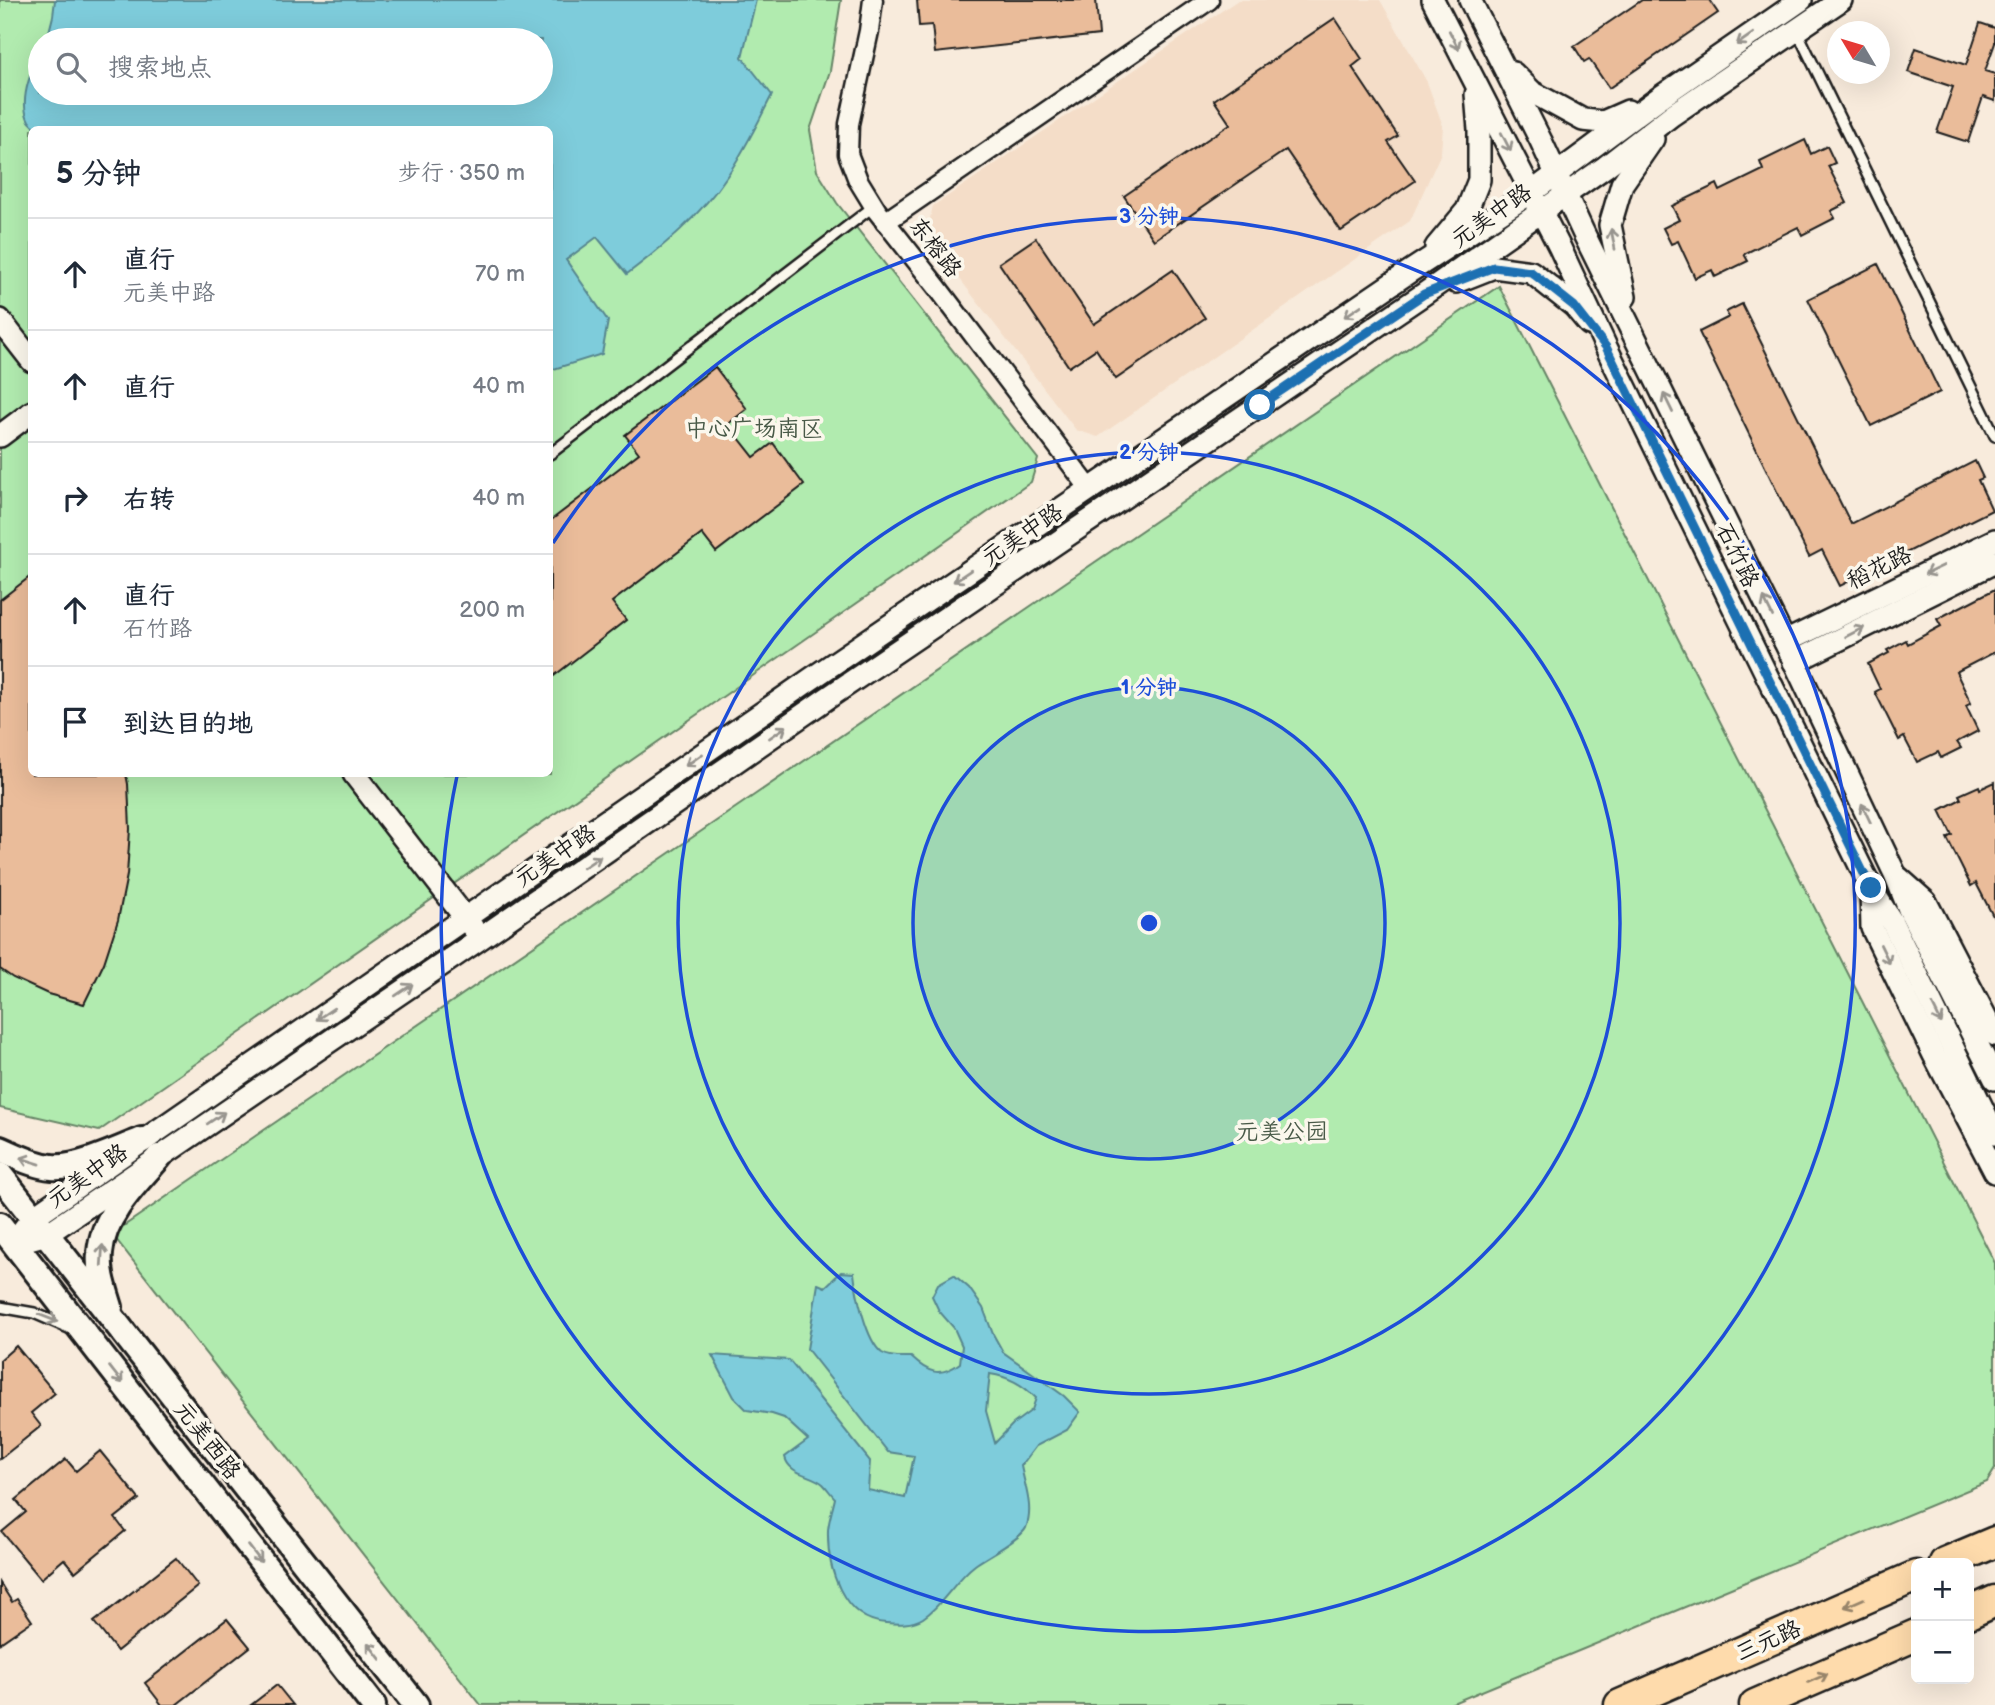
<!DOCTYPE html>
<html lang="zh">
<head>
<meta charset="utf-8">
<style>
	:root { --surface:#fff; --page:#f2f2f3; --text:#1f2937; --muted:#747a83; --line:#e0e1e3 }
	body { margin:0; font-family:"Balsamiq Sans","LXGW WenKai TC",sans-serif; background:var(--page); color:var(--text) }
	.controls { position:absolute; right:21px; bottom:21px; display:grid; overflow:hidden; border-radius:10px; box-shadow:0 7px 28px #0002 }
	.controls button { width:63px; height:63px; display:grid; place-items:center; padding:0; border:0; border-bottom:2px solid var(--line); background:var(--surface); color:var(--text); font:35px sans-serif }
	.compass { position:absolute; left:1827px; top:21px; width:63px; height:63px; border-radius:50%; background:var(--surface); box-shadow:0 7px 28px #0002; rotate:308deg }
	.stop { position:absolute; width:21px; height:21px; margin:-16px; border:5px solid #1f6fb2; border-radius:50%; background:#fff }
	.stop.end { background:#1f6fb2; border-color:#fff; box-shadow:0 2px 7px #0008 }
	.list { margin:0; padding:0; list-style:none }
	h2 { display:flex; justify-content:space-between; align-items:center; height:91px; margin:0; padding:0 28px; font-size:30px }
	h2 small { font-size:23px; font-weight:400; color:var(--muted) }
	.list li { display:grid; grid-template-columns:46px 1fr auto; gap:21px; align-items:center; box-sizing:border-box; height:112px; padding:0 28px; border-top:2px solid var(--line) }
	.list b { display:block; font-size:26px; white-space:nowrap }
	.list p { margin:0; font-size:23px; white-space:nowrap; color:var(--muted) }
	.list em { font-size:23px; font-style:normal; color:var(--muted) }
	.icon { flex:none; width:38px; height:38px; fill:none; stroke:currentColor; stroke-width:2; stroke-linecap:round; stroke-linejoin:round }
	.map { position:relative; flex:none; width:1995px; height:1705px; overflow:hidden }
	.search { position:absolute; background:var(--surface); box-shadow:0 7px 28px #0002; left:28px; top:28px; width:525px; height:77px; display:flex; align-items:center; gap:18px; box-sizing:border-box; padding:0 24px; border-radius:38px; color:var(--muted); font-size:26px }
	.panel { position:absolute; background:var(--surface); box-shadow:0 7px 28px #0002; left:28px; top:126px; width:525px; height:651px; border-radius:10px }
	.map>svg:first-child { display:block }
	.built { fill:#f4ddc8 }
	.green { fill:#b1ebaf; stroke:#668466; stroke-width:2; fill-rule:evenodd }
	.water { fill:#7eccdb; stroke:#57868f; stroke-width:2; fill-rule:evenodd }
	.building { fill:#eabc9a; stroke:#1c1c1c; stroke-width:2 }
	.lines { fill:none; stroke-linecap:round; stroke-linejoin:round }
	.service-casing { stroke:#1c1c1c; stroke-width:14 }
	.minor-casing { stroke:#1c1c1c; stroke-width:23 }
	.tertiary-casing { stroke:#1c1c1c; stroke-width:26 }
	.secondary-casing { stroke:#1c1c1c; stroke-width:30 }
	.trunk-casing { stroke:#1c1c1c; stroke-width:35 }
	.service { stroke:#fbf7ec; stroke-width:9 }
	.minor { stroke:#fbf7ec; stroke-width:18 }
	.tertiary { stroke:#fbf7ec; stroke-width:21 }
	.secondary { stroke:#fbf7ec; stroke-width:24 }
	.trunk { stroke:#fedbac; stroke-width:30 }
	.oneway { stroke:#97948e }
	.oneway2 { stroke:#98856b }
	.route { stroke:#1f6fb2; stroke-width:9 }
	.ring { fill:none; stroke:#1d4ed8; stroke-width:3.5 }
	.labels { text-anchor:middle; stroke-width:7; stroke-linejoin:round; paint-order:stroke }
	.street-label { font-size:23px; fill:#1c1c1c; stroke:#fbf7ec }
	.park-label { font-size:23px; fill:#495a48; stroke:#fbf7ec }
	.centre { fill:#1d4ed8; stroke:#fbf7ec; stroke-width:3.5 }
	.ring-label { font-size:21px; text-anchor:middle; font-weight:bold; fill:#1d4ed8; stroke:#fbf7ec; stroke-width:7; stroke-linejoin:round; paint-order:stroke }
</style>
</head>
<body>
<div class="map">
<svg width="1995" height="1705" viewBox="0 0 1995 1705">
	<rect width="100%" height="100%" fill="#f8ebdc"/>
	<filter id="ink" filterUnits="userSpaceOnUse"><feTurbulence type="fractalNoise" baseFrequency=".0143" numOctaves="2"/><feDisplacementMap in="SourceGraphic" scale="14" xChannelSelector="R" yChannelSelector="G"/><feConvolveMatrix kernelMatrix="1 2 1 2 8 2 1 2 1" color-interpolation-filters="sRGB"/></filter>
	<g filter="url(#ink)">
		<path class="built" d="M1238,0h142l47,82 16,44 -2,27 -31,68 -312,216 -22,-7 -150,-195 7,-29z"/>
		<g class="green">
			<path d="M0,0h841l-11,71 -20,59 7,41 20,32 201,256 -7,23 -932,649 -99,-23zM40,40h501v53h-501zM32,130h518v644h-518z"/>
			<path d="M1499,286l496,977v206l-8,13 -539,223h-967l-369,-471z"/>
		</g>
		<g class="water">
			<path d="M55,0h701l-14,57 30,38c-14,27 -27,55 -45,81 -26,39 -63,70 -100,98l-30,-37 -31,23 42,61 -6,33 -48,15 -4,-3v-236h-512c-3,-3 -7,-6 -9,-9 -11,-20 2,-50 11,-68v40h501v-53h-494l6,-24z"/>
			<path d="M841,1272l13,1c2,19 12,68 28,80 8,5 20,4 29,4 17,16 29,21 49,6l2,-17 -8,-18 -15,-17 -7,-15 6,-12 16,-9 15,13 14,20 10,26 10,18 61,44 16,16 -13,18 -31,16 -15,20c4,21 13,42 5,62 -5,11 -40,29 -51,37 -20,15 -31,39 -52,53 -11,7 -25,6 -37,5 -44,-3 -59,-55 -58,-93 1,-11 5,-22 7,-32 -4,-4 -8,-10 -12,-14 -11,-10 -34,-9 -38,-27l23,-17 -24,-22 -12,-4 -25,-4 -13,-13 -22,-42 77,5 81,101 -2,29 37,8 9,-42 -26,-4 -81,-103 11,-65 7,3zM990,1374c19,3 32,10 46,24l-4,12 -19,14 -18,19 -9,-32z"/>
		</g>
		<g class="building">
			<path d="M917,0h179l3,35 -164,18 -3,-28 -13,1z"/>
			<path d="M1642,0h67l9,13 -109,75 -20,-29 -5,3 -10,-16z"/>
			<path d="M1335,18l27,41 -10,8 46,69 -10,6 27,39 -74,50 -55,-81 -132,90 -30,-44 106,-72 -16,-24z"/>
			<path d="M1980,23l15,5v15l-10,28 10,3v27l-12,-4 -15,45 -31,-10 16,-45 -45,-15 8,-24 50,17z"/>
			<path d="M1805,140l6,14 16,-8 8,17 -7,3 19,37 -16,8 4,7 -33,17 -4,-8 -54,27 4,7 -33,16 -3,-7 -17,8 -17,-37 -7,3 -8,-16 16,-8 -7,-14 45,-22 3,7 43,-21 -3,-8z"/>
			<path d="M1036,238l58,86 79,-54 32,48 -89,61 -20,-30 -27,18 -70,-104z"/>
			<path d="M1878,264l62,128 -69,34 -63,-127z"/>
			<path d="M1742,304l109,220 124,-63 8,17 -5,2 14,30 -152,76 -18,-36 -13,7 -110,-225 30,-15 -3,-5z"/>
			<path d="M715,367l32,42 -19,15 26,33 19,-14 31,42 -88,67 -14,-18 -90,68 14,18 -76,59v-158l89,-68 -14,-18z"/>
			<path d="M32,575v199h94l2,10 2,45 -3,46 -9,45 -14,43 -20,41 -36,-10 -35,-16 -13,-9v-369z"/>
			<path d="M1995,589v63l-39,20 15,31 -5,3 12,25 -21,11 4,6 -20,10 -3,-6 -21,10 -13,-25 -5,3 -24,-48 5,-3 -12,-25 21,-11 -2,-3 19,-10 2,4 33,-18 -4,-7z"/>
			<path d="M1995,782v138l-19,-37 -5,3 -24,-48 5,-3 -12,-25 21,-11 -2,-4 20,-9 1,3z"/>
			<path d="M16,1346l39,47 -24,20 10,13 -41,33v-99z"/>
			<path d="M100,1451l39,48 -24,19 10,13 -50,41 -11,-13 -23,20 -39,-47 24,-20 -10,-12 50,-41 10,12z"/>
			<path d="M176,1558l22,28 -81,65 -23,-29z"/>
			<path d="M0,1583l12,19 5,-3 15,22 -32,22z"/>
			<path d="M227,1619l23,28 -74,58h-14l-17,-22z"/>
			<path d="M277,1685l16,20h-42z"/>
		</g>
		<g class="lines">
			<defs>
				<g id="service">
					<path d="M1797,31l198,405"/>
					<path d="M550,454l324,-248"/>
					<path d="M0,1307l34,6 37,16"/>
				</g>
				<g id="minor">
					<path d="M873,0l-4,31 -20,93 -1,30 10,26 19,31 60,76 153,202"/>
					<path d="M885,222l324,-222"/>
				</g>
				<g id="tertiary">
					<path d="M1433,0l127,248 46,99 265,541 21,34 103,212"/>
					<path d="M1470,0l71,141 42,91 202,410 110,232 14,35 86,170"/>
					<path d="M1513,73l19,19 51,28 20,2 25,-11"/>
					<path d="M1436,247l31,-37 12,-30v-50l-3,-36"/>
					<path d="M1456,282l38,-15 37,5 43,34 15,18"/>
					<path d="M1625,297l-15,-72 12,-41 31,-45"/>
					<path d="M0,320l32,41"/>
					<path d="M0,436l32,-24"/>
					<path d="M1785,642l210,-102"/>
					<path d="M1794,662l201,-100"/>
					<path d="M354,774l119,154"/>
					<path d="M1899,878l27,24 69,133"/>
					<path d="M1871,891l1,37 62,127 61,117"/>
					<path d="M23,1230l10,-13 778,-538 598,-407 123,-80 127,-94 142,-98"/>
					<path d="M14,1243l33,-9 434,-296 345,-239 598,-405 181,-127 67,-52 169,-115"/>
				</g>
				<g id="secondary">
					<path d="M0,1149c16,7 35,17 52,18 23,3 68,-18 90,-27"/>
					<path d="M0,1175l416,530"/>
					<path d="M0,1225l373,480"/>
					<path d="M110,1307c-5,-17 -12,-35 -10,-54 3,-38 35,-69 59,-96"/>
				</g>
				<g id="trunk">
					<path d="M1945,1563l50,-21"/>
					<path d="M1969,1613l26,-12"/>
					<path d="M1620,1705l296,-129"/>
					<path d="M1755,1705l161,-70"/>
				</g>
			</defs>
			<use href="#service" class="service-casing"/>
			<use href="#minor" class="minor-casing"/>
			<use href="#tertiary" class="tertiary-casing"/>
			<use href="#secondary" class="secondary-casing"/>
			<use href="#trunk" class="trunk-casing"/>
			<use href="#service" class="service"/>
			<use href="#minor" class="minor"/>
			<use href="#tertiary" class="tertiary"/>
			<use href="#secondary" class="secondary"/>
			<use href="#trunk" class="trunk"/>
		</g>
		<defs><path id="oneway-shaft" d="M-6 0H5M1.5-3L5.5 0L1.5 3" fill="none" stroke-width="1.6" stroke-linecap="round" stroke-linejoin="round" transform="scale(1.75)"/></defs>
		<g class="oneway">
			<use href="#oneway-shaft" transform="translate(1745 39) rotate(145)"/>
			<use href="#oneway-shaft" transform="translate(1454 40) rotate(63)"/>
			<use href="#oneway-shaft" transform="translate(1506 142) rotate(63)"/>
			<use href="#oneway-shaft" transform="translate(1613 239) rotate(-101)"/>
			<use href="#oneway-shaft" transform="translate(1353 311) rotate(146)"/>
			<use href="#oneway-shaft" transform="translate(1668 403) rotate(-116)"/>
			<use href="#oneway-shaft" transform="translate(1934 570) rotate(154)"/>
			<use href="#oneway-shaft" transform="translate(962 576) rotate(146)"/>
			<use href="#oneway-shaft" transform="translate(1768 607) rotate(-116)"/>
			<use href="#oneway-shaft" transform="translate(1855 632) rotate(-27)"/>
			<use href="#oneway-shaft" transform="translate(778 732) rotate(-35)"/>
			<use href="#oneway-shaft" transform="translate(694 760) rotate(145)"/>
			<use href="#oneway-shaft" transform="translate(1866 813) rotate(-115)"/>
			<use href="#oneway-shaft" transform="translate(592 862) rotate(-34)"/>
			<use href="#oneway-shaft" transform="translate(1885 954) rotate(64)"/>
			<use href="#oneway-shaft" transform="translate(404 990) rotate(-34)"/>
			<use href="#oneway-shaft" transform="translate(325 1014) rotate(146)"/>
			<use href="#oneway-shaft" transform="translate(1937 1014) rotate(64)"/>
			<use href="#oneway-shaft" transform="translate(216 1118) rotate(-34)"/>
			<use href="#oneway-shaft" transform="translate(30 1161) rotate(-163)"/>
			<use href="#oneway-shaft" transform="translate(102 1255) rotate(-86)"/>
			<use href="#oneway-shaft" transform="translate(48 1318) rotate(21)"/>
			<use href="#oneway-shaft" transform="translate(116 1375) rotate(52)"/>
			<use href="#oneway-shaft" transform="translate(255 1554) rotate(52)"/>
			<use href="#oneway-shaft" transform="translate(374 1651) rotate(-128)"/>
		</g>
		<g class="oneway2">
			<use href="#oneway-shaft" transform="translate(1854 1603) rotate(156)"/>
			<use href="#oneway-shaft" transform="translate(1818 1678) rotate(-24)"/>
		</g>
	</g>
	<g class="lines" filter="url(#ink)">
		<path class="route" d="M1260,405l164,-111 70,-27 37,5 43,34 32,41 265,541"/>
	</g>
	<circle cx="1149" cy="923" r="236" fill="#1d4ed8" fill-opacity=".12"/>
	<g class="ring">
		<circle cx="1149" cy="923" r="236"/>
		<circle cx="1149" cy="923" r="471"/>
		<path d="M553 543A707 707 0 1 1 457 776"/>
	</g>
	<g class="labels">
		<g class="street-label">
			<text transform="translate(1491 215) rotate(-35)" y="8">元美中路</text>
			<text transform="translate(936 247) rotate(52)" y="8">东榕路</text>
			<text transform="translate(1022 534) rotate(-34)" y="8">元美中路</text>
			<text transform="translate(1738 555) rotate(64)" y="8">石竹路</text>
			<text transform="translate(1879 567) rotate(-26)" y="8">稻花路</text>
			<text transform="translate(555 855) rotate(-34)" y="8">元美中路</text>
			<text transform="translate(87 1175) rotate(-35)" y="8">元美中路</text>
			<text transform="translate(208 1440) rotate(52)" y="8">元美西路</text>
			<text transform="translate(1768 1640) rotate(-24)" y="8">三元路</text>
		</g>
		<g class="park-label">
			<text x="754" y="436">中心广场南区</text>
			<text x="1282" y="1139">元美公园</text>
		</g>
	</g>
	<circle cx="1149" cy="923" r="10" class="centre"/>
	<g class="ring-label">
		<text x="1149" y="223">3 分钟</text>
		<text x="1149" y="459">2 分钟</text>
		<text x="1149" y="694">1 分钟</text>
	</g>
</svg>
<div class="controls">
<button>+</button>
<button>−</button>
</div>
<svg class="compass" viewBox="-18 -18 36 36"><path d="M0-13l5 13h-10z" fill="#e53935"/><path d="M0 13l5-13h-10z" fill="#747a83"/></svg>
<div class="stop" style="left:1260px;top:405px"></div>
<div class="stop end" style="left:1871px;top:888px"></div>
<div class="search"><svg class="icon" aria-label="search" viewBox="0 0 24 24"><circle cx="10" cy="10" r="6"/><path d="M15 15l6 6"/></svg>搜索地点</div>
<section class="panel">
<h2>5 分钟<small>步行 · 350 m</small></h2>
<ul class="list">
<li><svg class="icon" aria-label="ahead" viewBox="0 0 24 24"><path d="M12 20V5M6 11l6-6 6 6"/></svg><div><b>直行</b><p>元美中路</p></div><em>70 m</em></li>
<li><svg class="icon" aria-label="ahead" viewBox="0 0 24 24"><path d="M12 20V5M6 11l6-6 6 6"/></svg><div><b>直行</b></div><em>40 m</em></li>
<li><svg class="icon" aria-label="right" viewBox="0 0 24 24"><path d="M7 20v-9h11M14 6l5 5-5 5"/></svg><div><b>右转</b></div><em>40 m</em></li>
<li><svg class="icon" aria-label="ahead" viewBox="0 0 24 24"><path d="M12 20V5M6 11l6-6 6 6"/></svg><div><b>直行</b><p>石竹路</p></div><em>200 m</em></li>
<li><svg class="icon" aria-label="arrive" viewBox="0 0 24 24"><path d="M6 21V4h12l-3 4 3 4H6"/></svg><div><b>到达目的地</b></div></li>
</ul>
</section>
</div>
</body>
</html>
